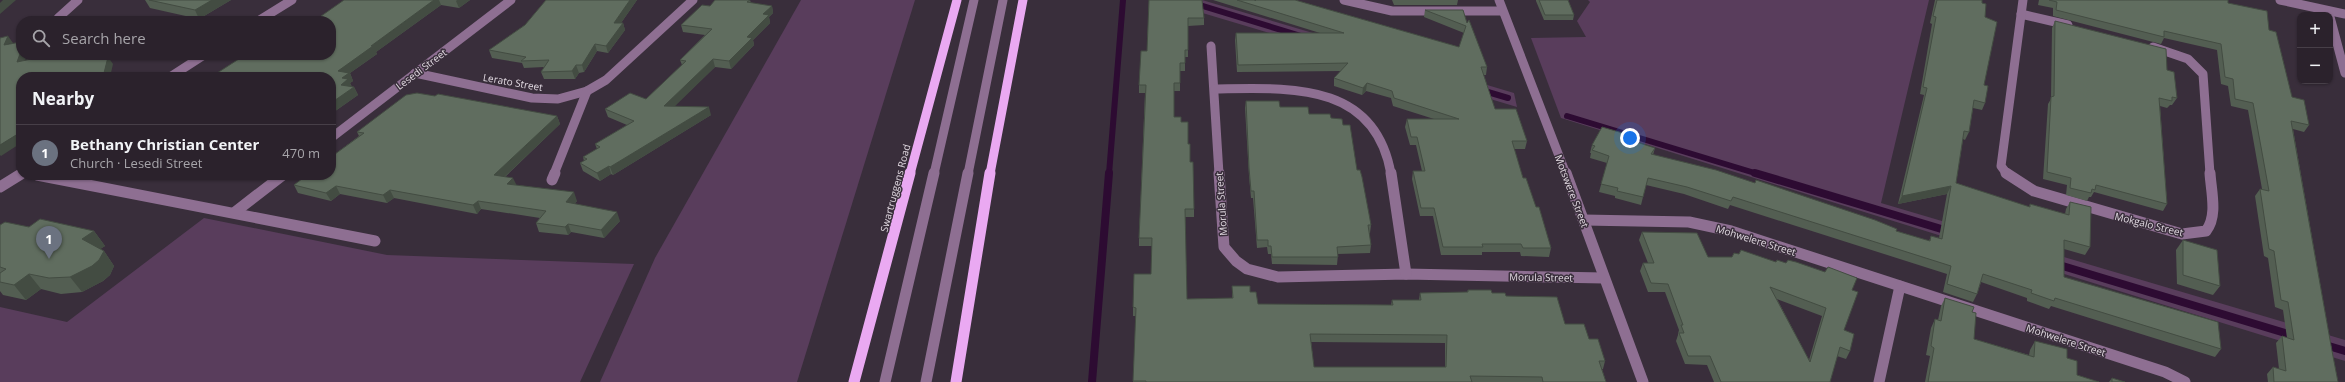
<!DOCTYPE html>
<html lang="en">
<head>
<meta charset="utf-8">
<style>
	:root { --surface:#2b222c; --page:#332a34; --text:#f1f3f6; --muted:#a6a4a9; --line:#473f48; --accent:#8c9099 }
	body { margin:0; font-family:"Open Sans",sans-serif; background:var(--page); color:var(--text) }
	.controls { position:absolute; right:12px; top:12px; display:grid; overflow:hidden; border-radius:8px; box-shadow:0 1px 3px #0004 }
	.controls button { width:36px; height:36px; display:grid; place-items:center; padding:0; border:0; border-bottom:1px solid var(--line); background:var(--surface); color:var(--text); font:20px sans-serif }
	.you { position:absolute; left:1630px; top:138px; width:14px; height:14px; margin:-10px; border:3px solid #fff; border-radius:50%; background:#1a73e8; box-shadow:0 0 0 6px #1a73e833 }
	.badge { display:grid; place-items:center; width:26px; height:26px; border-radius:50%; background:var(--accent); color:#fff; font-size:13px; font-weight:700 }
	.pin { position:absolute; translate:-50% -33px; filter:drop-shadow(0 1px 2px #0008) }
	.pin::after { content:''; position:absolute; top:21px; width:14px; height:12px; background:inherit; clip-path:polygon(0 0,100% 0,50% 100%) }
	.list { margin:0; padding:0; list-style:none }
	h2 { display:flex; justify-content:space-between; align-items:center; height:52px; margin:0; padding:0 16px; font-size:17px }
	h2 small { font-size:13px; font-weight:400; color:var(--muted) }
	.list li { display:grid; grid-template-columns:26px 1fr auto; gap:12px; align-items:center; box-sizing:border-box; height:56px; padding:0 16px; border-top:1px solid var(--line) }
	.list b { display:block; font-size:15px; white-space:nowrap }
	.list p { margin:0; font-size:13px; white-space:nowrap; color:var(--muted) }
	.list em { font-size:13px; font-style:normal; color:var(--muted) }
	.icon { flex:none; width:22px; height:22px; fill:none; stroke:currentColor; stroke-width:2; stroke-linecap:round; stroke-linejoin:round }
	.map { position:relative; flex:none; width:2345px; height:382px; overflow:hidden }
	.search { position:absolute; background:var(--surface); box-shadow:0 1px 3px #0004; left:16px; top:16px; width:320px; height:44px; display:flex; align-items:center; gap:10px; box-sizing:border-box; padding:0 14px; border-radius:16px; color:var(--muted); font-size:15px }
	.panel { position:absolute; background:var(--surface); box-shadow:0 1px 3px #0004; left:16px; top:72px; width:320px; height:108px; border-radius:16px }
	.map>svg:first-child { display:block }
	.green { fill:#593d5c }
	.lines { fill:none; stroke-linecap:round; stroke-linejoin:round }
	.stream-far1 { stroke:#2d0b32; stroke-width:6 }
	.stream { stroke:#2d0b32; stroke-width:8 }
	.minor-far1 { stroke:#8e6f92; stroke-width:9 }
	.minor { stroke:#8e6f92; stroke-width:11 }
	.major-far1 { stroke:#eaa9f2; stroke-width:9 }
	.major { stroke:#eaa9f2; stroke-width:11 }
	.wall { fill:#535e52; fill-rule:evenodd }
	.shaded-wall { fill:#434c42 }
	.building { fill:#606d5f; stroke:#434c42; fill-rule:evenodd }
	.labels { text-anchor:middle; stroke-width:3; stroke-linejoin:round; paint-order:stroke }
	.street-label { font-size:10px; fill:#e1d9e1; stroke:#392e3b }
</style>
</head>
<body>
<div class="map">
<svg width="2345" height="382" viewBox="0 0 2345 382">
	<rect width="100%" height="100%" fill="#392e3b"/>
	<g class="green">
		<path d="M801,0h114l-118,382h-197l55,-124z"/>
		<path d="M1159,0h43l312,93 3,14z"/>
		<path d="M1588,0h341l-48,203 464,137v21l-784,-243 -30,-80 55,-1 -9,-16 13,-19z"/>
		<path d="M204,218l183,37 247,9 -54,118h-580v-75l67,15z"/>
	</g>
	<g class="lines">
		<g class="stream-far1">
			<path d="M1183,0l118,36"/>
			<path d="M1481,90l27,8"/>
			<path d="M1567,116l191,58"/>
			<path d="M1109,174l14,-174"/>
		</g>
		<g class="stream">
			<path d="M1755,173l193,58"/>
			<path d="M2056,264l239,72"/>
			<path d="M2322,344l23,7"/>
			<path d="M1092,382l17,-209"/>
		</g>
		<g class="minor-far1">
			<path d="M1344,0l48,11h110"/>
			<path d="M1499,0l67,174"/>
			<path d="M2280,0l65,14"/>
			<path d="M2021,14l47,11"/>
			<path d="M2330,17l15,56"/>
			<path d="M59,21l-1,-3 20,-18"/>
			<path d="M258,21l34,-21"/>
			<path d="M1211,46l8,128"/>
			<path d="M2153,47l35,12 15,15 7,100"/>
			<path d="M415,73l117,25 26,1 29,-8 19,-11 87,-80"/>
			<path d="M170,77l34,-22"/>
			<path d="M1215,89c74,-1 160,-8 176,85"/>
			<path d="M331,138l180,-138"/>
			<path d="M554,174l33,-83"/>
			<path d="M934,174l40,-174"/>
			<path d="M968,174l35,-174"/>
			<path d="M2007,174l-6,-8 22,-166"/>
		</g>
		<g class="minor">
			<path d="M1219,173l5,74 12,14 11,8 31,8 128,-3 198,4"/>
			<path d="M1391,173l15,101"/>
			<path d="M1566,173l77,209"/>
			<path d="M2006,173l28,18 148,43 24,-3c12,-15 5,-40 4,-58"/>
			<path d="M37,175l338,66"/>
			<path d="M552,180l3,-7"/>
			<path d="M0,187l21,-13"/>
			<path d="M235,212l48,-37"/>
			<path d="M1584,220l105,2 42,9 434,141 20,10"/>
			<path d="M885,382l49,-209"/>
			<path d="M926,382l42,-209"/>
			<path d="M1879,382l21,-96"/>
		</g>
		<g class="major-far1">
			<path d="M910,174l47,-174"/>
			<path d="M990,174l33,-174"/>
		</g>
		<g class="major">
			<path d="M854,382l56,-209"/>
			<path d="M956,382l34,-209"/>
		</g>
	</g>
	<g class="wall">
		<path d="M145,0h86l-32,19 -49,-11z"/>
		<path d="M344,0h126l-11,8 -18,-3 -65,47 1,2 -27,19 3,8 -3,2 2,4h2l4,8 -27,19v-59z"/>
		<path d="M546,0h91l-16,23h2l2,7 -17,23 -11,-2 -13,21 -5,1 -4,6h-31l-3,-7 3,-5 -20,1 -2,-5 -30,-5 -3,-8 36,-25z"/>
		<path d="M750,0l1,3 21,3 1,7 -4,4 1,6 -17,17 1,5 -23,24 -16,-2 -41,39 37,9 -98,60 -2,-1 -11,7 -17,-10 -3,-8 4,-2 -1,-4 14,-8 -2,-5 32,-19 -19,-8 -3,-8 41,-10 36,-34 -2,-5 25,-25 -22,-3 -2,-7 29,-19z"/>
		<path d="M1149,0l55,18v7l-16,1v31h-3v14h-5v20h-6v26l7,5 7,22 2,18 4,47v8h-9l2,82 45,-1v-12l18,6 8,12 133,1 1,-5h27l1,-7 47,-1 1,-2 24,3 14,3 59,28 24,15 16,22 -2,8h-1l4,13h-473l3,-66h-3v-9l18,-33 1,-28h-13v-8l6,-145h-6v-8l8,-34zM1311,342l134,1v24h-131z"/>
		<path d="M1213,0h82l164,47 5,-14 -40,-16 1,-7 42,13 20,44 -1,8h-3l12,34 32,32 -2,8h-11l9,29 28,70 -2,9 -28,-1 -1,-4h-38v3h-41l-8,-39h-13l-8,-37 1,-8h9l-6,-26h-6l-5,-18 2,-8h27l-41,-13 -2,-8 -25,-7 -4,4 -28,-9v-8l7,-7 -104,1 -2,-32 1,-7h84z"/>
		<path d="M1392,0h66l-1,5h-63z"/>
		<path d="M1536,0h32l6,15 -1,5h-29l-8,-19z"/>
		<path d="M1935,0h47v3l3,14 -1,68 1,18 -3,7 -9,-2 -4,24 -4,8 -2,-1 -7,44 73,24 1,-3 35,10 1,-5 4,-7 20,45 -5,8 -21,-6v28l157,72 -6,8 -164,-51 -2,3 -22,-8v-3l-46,-16 -4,12 -4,8 -30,-10 4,-18 -217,-69 -2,4 -44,-15 -38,-9 -5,20 -26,-7v-2l-16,-4 8,-29 -17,-5 1,-5h-1l2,-8 34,-11 -1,4 30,10 -2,7 276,86 2,-5 8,2 8,-44 -49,10 26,-109 -4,-1 12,-70 -2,-1z"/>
		<path d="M2039,0h189v3l41,27 23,67 17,28 -5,7 -11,-3 39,222 6,31h-70l-1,-8 6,-7 6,2 -3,-26 6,-7 5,2 -4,-28 -8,-3 -7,-49 -4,-2 -9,-60 5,-7h2l-14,-79 -17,-4 -3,-20 -7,-2 -4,-34 -53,-12 -3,6 -108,-28v-8l-15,-3z"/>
		<path d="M2055,21l112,49 10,28 -5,7h-2l-3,3 -7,-2 7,98 -4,7 -69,-19 -3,5h-2l-2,4 -21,-6 1,-10 -24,-6 5,-75 3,-5 1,-71z"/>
		<path d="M435,96l122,20 3,8 -55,53 11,8 61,16 -3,3 46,17 -16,17 -33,-6 -3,3 -29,-3 -3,-9 4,-5 -59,-9 -4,5 -83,-16 -7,5 -47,-9 -9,7 -33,-8 -4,-8 65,-49 -2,-4z"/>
		<path d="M1246,101l34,6 29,7 22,4 12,7 14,45 14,55 -1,8h-1l2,12 -1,8 -32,1 -1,11 -65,-1 -1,-10h-3l-1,-7 -10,1 -4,-50h-2l-2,-22 -4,-68z"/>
		<path d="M0,225l94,6 11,15 -5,3 4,2 10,15 -4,9 -7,6 -21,11 -21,2 -20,-5 -15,11 -23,-5 -3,-4z"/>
		<path d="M1642,232l66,25 144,33 -8,40 6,21 -4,8 -9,-3 -7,26h-116l-7,-17 -22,-1 -9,-23 2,-6v-1l1,-4 -14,-38h-17l-8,-21 3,-8h5l-9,-23zM1777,299l45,17 -13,44z"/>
		<path d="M2183,240l37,46 -7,9 -36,-11 -1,-34z"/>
		<path d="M1945,298l27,14 2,27 55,16 1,-5 5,-9 32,17 10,17 22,7h-174l5,-26 -4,-1 5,-27 4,-9 3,1 3,-14z"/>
		<path d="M2112,378l13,4h-16z"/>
	</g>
	<g class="shaded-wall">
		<path d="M3,0h13l-16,14v-11z"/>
		<path d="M212,0h19l-32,19 -4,-9z"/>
		<path d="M434,0h5l2,5 -65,47 1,2 -27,19 3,8 -3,2 2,4 -11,-2 -3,-14 33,-25z"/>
		<path d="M457,0h13l-11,8 -3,-7z"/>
		<path d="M630,0h7l-21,30 -2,-7z"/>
		<path d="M772,6l1,7 -4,4 1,6 -17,17 1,5 -23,24 -2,-8 34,-47z"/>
		<path d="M623,23l2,7 -17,23 -2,-7z"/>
		<path d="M8,36l5,7 -9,2z"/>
		<path d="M595,44l2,7 -13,21 -2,-7z"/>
		<path d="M21,51v4h6l-5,14 -5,-7z"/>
		<path d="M62,55h2l3,5 -6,-2z"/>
		<path d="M108,57l5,7 -3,13h-7z"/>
		<path d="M713,59l2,8 -48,47 -3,-8z"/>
		<path d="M576,65l3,8 -4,6 -3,-8z"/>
		<path d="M1367,83l-1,8 -4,4 1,-7z"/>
		<path d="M354,87l4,8 -27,19v-11z"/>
		<path d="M709,107l2,8 -98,60 -3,-8z"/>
		<path d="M557,116l3,8 -62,59 -4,-8z"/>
		<path d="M21,132v11l-20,13 -1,-1v-10z"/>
		<path d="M609,166l2,8 -11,7 -3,-8z"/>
		<path d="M513,178l4,8 -10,-2z"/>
		<path d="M336,186l4,8 -9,7 -5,-8z"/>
		<path d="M1951,186l-4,8 -49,10 4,-8z"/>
		<path d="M390,190l4,8 -7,5 -4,-8z"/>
		<path d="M574,192l3,9 -8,10 -3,-9z"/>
		<path d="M478,201l3,8 -4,5 -4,-9z"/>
		<path d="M617,212l3,9 -16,17 -3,-8z"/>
		<path d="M568,224l3,8 -3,3 -3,-8z"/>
		<path d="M94,231l11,15 -12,8 -11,-15z"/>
		<path d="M104,251l10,15 -4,9 -7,6 -21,11 -12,-15z"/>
		<path d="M29,274l12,15 -15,11 -12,-15z"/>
	</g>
	<g class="building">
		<path d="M149,0h63l-17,10z"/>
		<path d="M344,0h90l-63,46h2l-35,25 11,2 -7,5 6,1 -7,6 13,2 -23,16v-26h-120l34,-22h86v-34h-17z"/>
		<path d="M546,0h84l-16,23h9l-17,23 -11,-2 -13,21h-6l-4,6 -31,1 8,-12 -28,1 5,-4 -37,-7 36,-25z"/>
		<path d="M715,0h35l-3,2 25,4 -9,8 6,1 -22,22 5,1 -23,23 -16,-2 -49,47 45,1 -99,60 -1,-1 -12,7 -17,-10 7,-4 -4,-2 17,-10 -5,-3 39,-23 -29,-12 25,-16 16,6 40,-38 -6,-1 32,-31 -31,-4 21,-20 8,1z"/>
		<path d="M1149,0h53l2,18h-16v32h-3v13h-5v20h-6v34h7v5h7v22h2v18h3l1,47h-9l2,90 46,-1 -1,-12h18v6h6l2,12 135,1 -1,-5h29l-1,-7 48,-1v-2h23l1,3h13l1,3 51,1 8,27h19l5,15h9l7,22h-6l7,21h-63l-1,-5 -72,-1 2,6h-326v-1h-13l3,-73 -3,-1 1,-33h17l1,-36h-13l7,-153h-7l2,-34h6zM1310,334l137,1 -1,32h-132z"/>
		<path d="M1237,0h18v1l1,-1h39l164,47 7,-21 -41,-16h38l4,13 2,-3 18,47h-6l14,42h21l11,32h-15l11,37h3l10,29h3l12,41h-28l-2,-4h-39l1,3h-40l-9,-39h-13l-8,-37h12l-8,-34h-6l-4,-18h52l-65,-21 -2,-7 -25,-8 -4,5 -29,-10 14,-15 -110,2 -2,-32h108z"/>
		<path d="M1539,0h29l6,15h-29z"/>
		<path d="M1937,0h45v3l4,1 -1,13 12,5 -13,63 4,1 -3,17 -11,-3 -5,32 -5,-1 -8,52 74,24v-3l39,11 1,-13 21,5 -1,40 -26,-7v37l154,45 3,27 -166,-51 -1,3 -23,-8 1,-3 -49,-16 -6,20 -30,-10 4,-18 -218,-69 -2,4 -44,-14 -39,-9 -5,19 -26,-6 1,-3 -17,-4 8,-28 -17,-6 3,-4 -3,-1 10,-18 24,7 -2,4 31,10 -4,6 65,16 39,13 1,-3 119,40 22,9 -1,2 34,10 1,-5 11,3 9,-53 -49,10 25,-108 -4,-1 13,-70 -3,-1z"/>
		<path d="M2049,0h179v3l39,8 2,19 7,2 16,65 12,3 5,25 -18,-4 41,230 6,31h-64l-1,-15 13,4 -4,-35 12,4 -6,-38 -7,-2 -7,-49 -5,-2 -9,-60 9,2 -16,-88 -18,-4 -2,-20 -8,-2 -4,-33 -57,-13v6l-108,-27 1,-8z"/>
		<path d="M2055,21l111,28 1,21 7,2 3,26 -5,-1v4l-13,-3 8,106 -71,-19 -1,5 -3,-1 -1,4 -21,-5 1,-10 -24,-6 4,-75 3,-1z"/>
		<path d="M8,36l-4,9 17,-3v9l-4,11 34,-7h11l-1,3 47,-1 -5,20h-82v55l-21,13v-107z"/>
		<path d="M417,93l18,3 3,-2 119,22 -63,59 19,3 -6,6 67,8 -8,10 51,10 -16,18 -33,-6 -3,3 -29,-4 10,-12 -68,-10 -5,4 -83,-15 -7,5 -47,-9 -10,7 -32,-8 13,-10h24v-18l33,-24 -7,-1 49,-37z"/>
		<path d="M1246,101h33l1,6h28l1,7h21l1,4 11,1 1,6h7l7,45h3l2,7 7,37 2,11h-3l3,20 -34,2 1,10h-66l-1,-11h-3v-6h-11l-3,-49h-3l-2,-23z"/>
		<path d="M40,219l54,12 -12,8 22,12 -5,9 -7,6 -22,11 -21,1 -20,-4 -15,11 -14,-3v-9l6,-4 -6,-2v-42l5,-3 24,5z"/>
		<path d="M1642,232l55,1 11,24h24l2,-4 5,1 2,-4 35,12 1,-2 9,3 2,-3 8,2 29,10 3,-5 29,11 -5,12 6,2 -14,38 10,4 -4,17 -10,-4 -10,35h-109l-11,-26h-22l-9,-23h5l-3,-8h2l-15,-41 -17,-1 -8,-20h11zM1770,287l56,21 -16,54z"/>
		<path d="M2183,240l34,10 3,36 -37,-11z"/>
		<path d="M1945,298l29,9 -2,5 4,1 -2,26 60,18 1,-16 32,8v9l10,3v14l22,7h-171l6,-34 -3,-2 4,-27 6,2z"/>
		<path d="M2112,378l13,4h-13z"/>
	</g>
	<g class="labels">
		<g class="street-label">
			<text transform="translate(421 69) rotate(-37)" y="4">Lesedi Street</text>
			<text transform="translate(513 82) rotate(10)" y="4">Lerato Street</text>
			<text transform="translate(895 188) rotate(-75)" y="4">Swartruggens Road</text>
			<text transform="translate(1572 191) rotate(69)" y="4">Motswere Street</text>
			<text transform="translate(1221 204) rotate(-94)" y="4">Morula Street</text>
			<text transform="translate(2149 224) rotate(14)" y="4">Mokgalo Street</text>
			<text transform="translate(1756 240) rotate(17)" y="4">Mohwelere Street</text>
			<text transform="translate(1541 277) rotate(1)" y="4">Morula Street</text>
			<text transform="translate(2066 340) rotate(18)" y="4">Mohwelere Street</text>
		</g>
	</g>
</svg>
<div class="controls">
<button>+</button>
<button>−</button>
</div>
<div class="you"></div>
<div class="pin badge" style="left:49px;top:259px;background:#6b7280">1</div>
<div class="search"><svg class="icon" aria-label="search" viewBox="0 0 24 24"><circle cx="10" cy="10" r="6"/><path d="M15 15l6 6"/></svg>Search here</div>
<section class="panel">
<h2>Nearby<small></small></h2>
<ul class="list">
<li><span class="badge" style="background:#6b7280">1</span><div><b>Bethany Christian Center</b><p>Church · Lesedi Street</p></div><em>470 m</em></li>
</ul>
</section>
</div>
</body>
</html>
